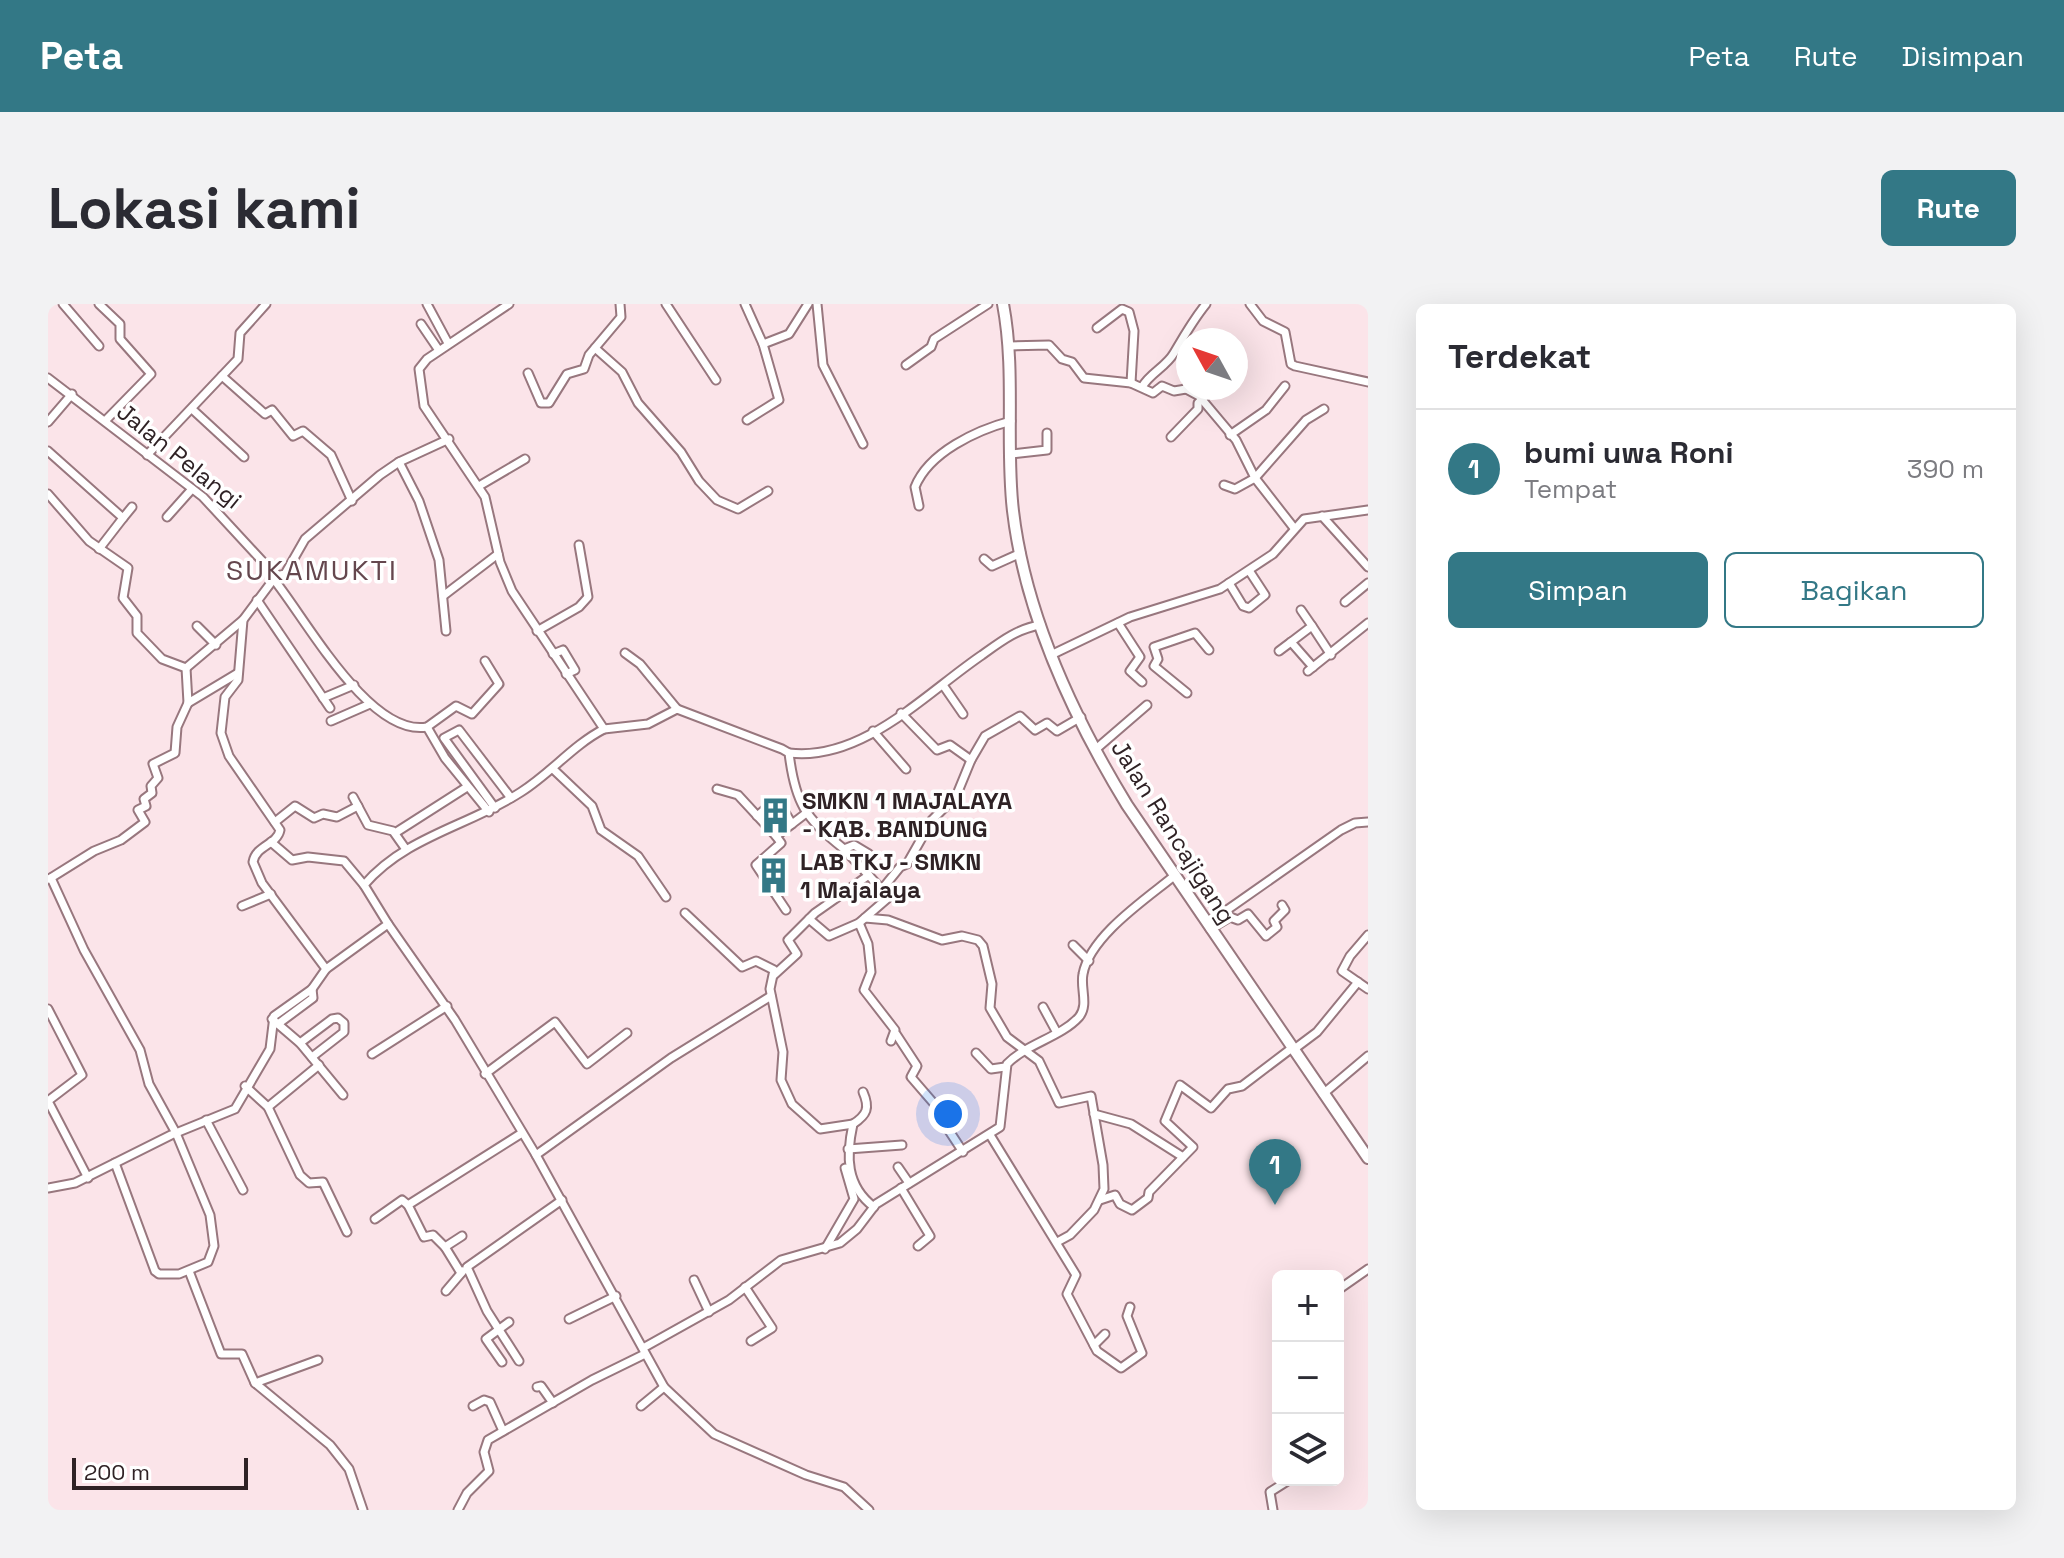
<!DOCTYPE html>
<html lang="id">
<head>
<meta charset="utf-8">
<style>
	:root { --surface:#fff; --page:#f2f2f3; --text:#2b2b33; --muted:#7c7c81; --line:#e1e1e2; --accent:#337886 }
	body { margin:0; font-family:"Space Grotesk",sans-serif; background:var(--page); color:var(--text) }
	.controls { position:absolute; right:24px; bottom:24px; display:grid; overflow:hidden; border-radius:12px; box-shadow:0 8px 32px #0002 }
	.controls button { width:72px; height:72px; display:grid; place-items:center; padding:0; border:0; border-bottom:2px solid var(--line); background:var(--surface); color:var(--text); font:40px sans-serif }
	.compass { position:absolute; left:1128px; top:24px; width:72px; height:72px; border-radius:50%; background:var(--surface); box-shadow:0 8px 32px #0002; rotate:310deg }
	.scale { position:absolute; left:24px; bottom:20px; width:176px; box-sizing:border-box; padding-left:8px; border:4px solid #2f2225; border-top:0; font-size:22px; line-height:28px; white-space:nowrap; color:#2f2225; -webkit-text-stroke:6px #fff; paint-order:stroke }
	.you { position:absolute; left:900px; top:810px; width:28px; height:28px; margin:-20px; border:6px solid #fff; border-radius:50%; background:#1a73e8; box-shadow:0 0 0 12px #1a73e833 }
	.badge { display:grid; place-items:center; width:52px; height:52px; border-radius:50%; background:var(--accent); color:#fff; font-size:26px; font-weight:700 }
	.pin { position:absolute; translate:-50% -66px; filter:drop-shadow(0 2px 4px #0008) }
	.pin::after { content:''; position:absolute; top:42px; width:28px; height:24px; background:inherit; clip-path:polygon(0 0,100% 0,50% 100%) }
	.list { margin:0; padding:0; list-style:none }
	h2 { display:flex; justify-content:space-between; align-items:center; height:104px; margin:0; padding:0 32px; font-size:34px }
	h2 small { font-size:26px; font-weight:400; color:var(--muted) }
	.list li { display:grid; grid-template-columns:52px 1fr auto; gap:24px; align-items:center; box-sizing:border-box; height:120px; padding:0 32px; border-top:2px solid var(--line) }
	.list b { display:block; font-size:30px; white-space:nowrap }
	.list p { margin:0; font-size:26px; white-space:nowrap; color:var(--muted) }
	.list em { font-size:26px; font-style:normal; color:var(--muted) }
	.actions { display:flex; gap:16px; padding:24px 32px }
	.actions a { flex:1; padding:18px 0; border:2px solid var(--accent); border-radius:12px; text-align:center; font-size:28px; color:var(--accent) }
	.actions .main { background:var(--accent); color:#fff }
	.icon { flex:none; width:44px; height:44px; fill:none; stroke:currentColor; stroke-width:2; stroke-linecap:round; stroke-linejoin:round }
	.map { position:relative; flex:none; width:1320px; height:1206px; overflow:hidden; border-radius:12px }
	header { display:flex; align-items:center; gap:48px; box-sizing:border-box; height:112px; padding:0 40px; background:var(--accent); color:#fff }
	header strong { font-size:38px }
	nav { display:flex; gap:44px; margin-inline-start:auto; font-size:28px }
	.intro { display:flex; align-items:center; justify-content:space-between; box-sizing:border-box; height:192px; padding:0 48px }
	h1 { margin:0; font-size:56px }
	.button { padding:20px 36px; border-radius:12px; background:var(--accent); color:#fff; font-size:28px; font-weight:700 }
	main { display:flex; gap:48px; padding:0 48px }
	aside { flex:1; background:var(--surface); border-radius:12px; box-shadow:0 8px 32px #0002 }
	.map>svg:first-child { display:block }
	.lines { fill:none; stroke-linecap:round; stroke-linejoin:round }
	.minor-casing { stroke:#98777e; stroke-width:11 }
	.secondary-casing { stroke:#98777e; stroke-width:14 }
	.minor { stroke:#fff; stroke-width:7 }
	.secondary { stroke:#fff; stroke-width:10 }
	.labels { text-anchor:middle; stroke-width:7; stroke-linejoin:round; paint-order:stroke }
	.street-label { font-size:24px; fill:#2f2225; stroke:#fff }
	.poi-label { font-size:24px; font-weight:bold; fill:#2f2225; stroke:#fff; text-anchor:start }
	.quarter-label { font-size:28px; letter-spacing:2px; fill:#65474e; stroke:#fff }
</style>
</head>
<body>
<header>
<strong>Peta</strong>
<nav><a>Peta</a><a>Rute</a><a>Disimpan</a></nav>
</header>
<div class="intro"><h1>Lokasi kami</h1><a class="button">Rute</a></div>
<main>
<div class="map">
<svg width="1320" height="1206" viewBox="0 0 1320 1206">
	<rect width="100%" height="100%" fill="#fbe4e9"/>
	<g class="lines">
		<defs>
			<g id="minor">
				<path d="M15,0l36,42"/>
				<path d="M51,0l21,20v15l31,35 -46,47"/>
				<path d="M379,0l21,39"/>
				<path d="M618,0l50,76"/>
				<path d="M697,0l18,40 26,-10 19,-30"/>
				<path d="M769,0l6,61 40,79"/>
				<path d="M1202,0l13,17 22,11 6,32 4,2 73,16"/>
				<path d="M373,20l17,25"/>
				<path d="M1049,24l25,-19 7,3 5,19 -3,52"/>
				<path d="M961,42l40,-1 13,14 10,3 12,16 47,5 22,10 9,-7 12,5 12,-2"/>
				<path d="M547,44l27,24 16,31 43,49 18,29 18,19 21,9 30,-18"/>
				<path d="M858,61l25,-18 3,-8 54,-35"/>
				<path d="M480,69l13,30h8l18,-29 17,-5 5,-14 32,-38 -1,-13"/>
				<path d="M174,72l43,38 7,-4 21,26 10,-5 28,24 21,46"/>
				<path d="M0,74l155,119 73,79"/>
				<path d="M1140,79l-2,6 13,7 37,44 19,38 39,50"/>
				<path d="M1094,83c8,-14 24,-20 32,-34 10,-17 19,-33 32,-49"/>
				<path d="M144,105l52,48"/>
				<path d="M699,116l32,-20 -16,-56"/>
				<path d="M0,118l24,-28"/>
				<path d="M1182,131l36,-25 19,-24"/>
				<path d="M1123,133l27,-28v-6l13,-12 -2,-3"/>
				<path d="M0,147l75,67 -24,31"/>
				<path d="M964,150l35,-4v-17"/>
				<path d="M99,151l91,-96 2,-26 26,-29"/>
				<path d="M351,158l20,39 20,59 7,71"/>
				<path d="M1176,181l11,4 20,-11 51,-58 18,-11"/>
				<path d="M431,182l46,-27"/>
				<path d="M0,190l41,47 39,27 -5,30 14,18v17l25,26 24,9 2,35 -11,24 -2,26 -22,11 5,14 -7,8 1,7 -8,6 2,7 -8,4 7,12 -24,18 -27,11 -45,28"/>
				<path d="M871,202l-4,-19c14,-35 62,-57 96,-66"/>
				<path d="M1274,212l46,51"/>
				<path d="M119,213l25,-28"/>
				<path d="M75,214l9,-11"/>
				<path d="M936,255l8,7 29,-13"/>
				<path d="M227,277c32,40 95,156 152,146l29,-21 16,8 27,-30 -14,-23"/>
				<path d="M1181,279l14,23 6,2 16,-13 -15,-23"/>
				<path d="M395,292l55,-42"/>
				<path d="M209,296l73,108"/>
				<path d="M1297,298l23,-19"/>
				<path d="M1070,319l22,34 -10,14 12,11"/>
				<path d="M149,322l19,19"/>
				<path d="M1264,322l19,29"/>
				<path d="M489,327l42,-24 9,-10 -9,-52"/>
				<path d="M1243,338l21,-16 -11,-16"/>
				<path d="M1231,347l12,-9 22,25"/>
				<path d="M577,349l15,11 37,45"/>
				<path d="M505,350l10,-4 12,20 -9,4"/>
				<path d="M1005,350l77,-37 90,-28 53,-35 31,-35 64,-9"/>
				<path d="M138,364l57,-48"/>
				<path d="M1260,367l60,-48"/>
				<path d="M895,381l20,29"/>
				<path d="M1139,389l-33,-27 4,-7 -4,-12 41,-14 14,17"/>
				<path d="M275,394l31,-13"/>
				<path d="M140,399l50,-30"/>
				<path d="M853,409l36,37 13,-5 21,15 14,-24 35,-20 15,14 12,-7 10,8 24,-14"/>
				<path d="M283,417l39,-17"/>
				<path d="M379,423l18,31 44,54"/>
				<path d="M556,425l44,-5 29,-15 105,40 7,4c6,50 16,65 55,96l10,-4 15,9"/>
				<path d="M825,427l33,38"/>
				<path d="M1048,445l51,-44"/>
				<path d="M741,449c73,9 137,-60 193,-98 18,-13 36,-27 59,-30"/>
				<path d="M505,465l39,37 9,24 37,26 28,41"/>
				<path d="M669,485l21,6 38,41 16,-12"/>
				<path d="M305,493l15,28 25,6 12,17"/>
				<path d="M907,495l16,-39"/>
				<path d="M447,504l-51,-70 15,-8 52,68"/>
				<path d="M709,512l17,-14 6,2 12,20 13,-10"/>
				<path d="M227,518l20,-16 19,12 9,-4 14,3 21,-11"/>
				<path d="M347,529l72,-46"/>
				<path d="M728,532l5,7 -25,22 30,45"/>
				<path d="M223,538l21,18 16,-3 36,4 20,24"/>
				<path d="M3,574l33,72 56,100 9,34 27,49 34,82 4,31 -6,16 -29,12h-20l-4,-3 -40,-108"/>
				<path d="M835,584l17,-21 7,-3 25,-44 13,-13"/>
				<path d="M194,602l29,-12"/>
				<path d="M637,609l57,54 14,-6 18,9 -4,19 13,63 -2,28 11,24 28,25 33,-5"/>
				<path d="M817,614l23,2 54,20 20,-4 16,4 5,6 9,38 -2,24 17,29 32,24 20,42 32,-7 12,69 1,24 -10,21 -24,25 -11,6"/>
				<path d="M761,615l20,17 30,-13 30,-26 -45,-48"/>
				<path d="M811,619l9,21 3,28 -7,18 31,40 -4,11"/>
				<path d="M340,620l67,96 81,135 128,232 50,47 92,41 38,12 25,23"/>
				<path d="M1159,620l134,-94 14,-7 13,-1"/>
				<path d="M1162,625l20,-12 8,3 10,-6 18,22 11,-9 -3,-6 11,-11 -3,-5"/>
				<path d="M1320,631l-18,21 -8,15 26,18"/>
				<path d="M1025,641l16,16"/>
				<path d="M278,665l-64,-86 -9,-21c3,-17 24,-17 27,-32l-51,-74 -8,-23 4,-36 13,-17 5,-60 33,-44 9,-2 20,-35 75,-64 19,-13 50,-23"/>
				<path d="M726,671l23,-21 -9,-14 27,-27 54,-38"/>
				<path d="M995,703l13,24"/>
				<path d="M0,705l34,66 -34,26 40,77"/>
				<path d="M224,715l28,24 43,52"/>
				<path d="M230,720l35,-26 -1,-9"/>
				<path d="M848,730l21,32 -6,11 32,37 -1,6 21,32"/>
				<path d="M252,739l32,-24 6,-1 6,5v9l-32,25"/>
				<path d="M1245,746l24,-18 41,-50"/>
				<path d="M928,749l15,16 14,-2"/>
				<path d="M324,750l75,-48"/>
				<path d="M437,770l70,-52 32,42 40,-31"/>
				<path d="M197,782l23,21 32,68 9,8 14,-1 24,50"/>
				<path d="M815,788c7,16 4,23 -10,32 -7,32 -7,62 21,83"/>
				<path d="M1275,790l45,-38"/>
				<path d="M220,803l51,-42"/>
				<path d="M1046,810l37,10 52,33"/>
				<path d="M158,816l37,70"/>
				<path d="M942,831l86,140 -9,19 30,57 24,17 21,-15 -15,-37 3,-9"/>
				<path d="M800,845l54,-4"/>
				<path d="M488,851l135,-97 100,-62"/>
				<path d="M850,863l11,16"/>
				<path d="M0,884l27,-5 96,-48 64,-26 35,-60 4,-33 38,-27 14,-20 62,-45 -24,-39c42,-49 105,-59 157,-93 30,-19 52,-47 83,-63l-92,-138 -12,-29 -15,-65 -61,-91 -5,-37 8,-10 82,-55"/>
				<path d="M853,884l29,48 -12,10"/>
				<path d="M1052,896l15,-5 5,9 12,6 16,-12 1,-6 44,-45 -28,-26 15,-36 31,23 17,-19 14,-3 50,-38"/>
				<path d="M327,915l27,-19 6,5"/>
				<path d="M397,943l-12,-12 -9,2 -16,-32 114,-72"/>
				<path d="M777,945l29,-50 -9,-31"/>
				<path d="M141,967l32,83h21l13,29"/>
				<path d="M413,969l-16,-26 17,-11"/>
				<path d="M646,976l15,32"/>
				<path d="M697,983l27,41 -21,13"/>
				<path d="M1290,986l30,-21"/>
				<path d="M398,987l17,-20"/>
				<path d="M521,1015l47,-23"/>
				<path d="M1046,1041l11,-11"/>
				<path d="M595,1044l86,-48 52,-40 59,-17 17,-14 19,-25 124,-77 7,-63c19,-20 54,-27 72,-47 10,-12 1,-29 4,-43 7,-38 63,-75 91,-98"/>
				<path d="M270,1056l-63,23 75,62 19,24 14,41"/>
				<path d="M471,1057l-32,-50 -20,-44 95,-67"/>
				<path d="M454,1058l-16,-23 23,-17"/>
				<path d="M489,1083l4,-1 12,17"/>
				<path d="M425,1102l11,-6 6,2 13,29"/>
				<path d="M593,1102l23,-19"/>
				<path d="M410,1206l9,-17 22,-22 -5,-19 4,-12 104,-60 53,-26"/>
				<path d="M1225,1206l-3,-18 19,-12"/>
			</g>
			<path id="secondary" d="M955,0c13,68 2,139 10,207 12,102 61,207 114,294l241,353"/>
		</defs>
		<use href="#minor" class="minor-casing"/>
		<use href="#secondary" class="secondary-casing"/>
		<use href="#minor" class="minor"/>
		<use href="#secondary" class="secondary"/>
	</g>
	<defs>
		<symbol id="building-bare" viewBox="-9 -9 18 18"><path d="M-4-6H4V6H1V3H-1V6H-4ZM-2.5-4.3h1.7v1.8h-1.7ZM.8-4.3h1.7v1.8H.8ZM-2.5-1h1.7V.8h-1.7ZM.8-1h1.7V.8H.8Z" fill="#337886" stroke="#fff" stroke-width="2.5" paint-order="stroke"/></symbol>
	</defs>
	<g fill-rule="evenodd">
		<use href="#building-bare" x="702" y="486" width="51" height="51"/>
		<use href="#building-bare" x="700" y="546" width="51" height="51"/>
	</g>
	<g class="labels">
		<g class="street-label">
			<text transform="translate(131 152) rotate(39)" y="8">Jalan Pelangi</text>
			<text transform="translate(1125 528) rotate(58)" y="8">Jalan Rancajigang</text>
		</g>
		<g class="poi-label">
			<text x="754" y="505">SMKN 1 MAJALAYA<tspan x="754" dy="28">- KAB. BANDUNG</tspan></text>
			<text x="752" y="566">LAB TKJ - SMKN<tspan x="752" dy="28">1 Majalaya</tspan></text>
		</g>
		<g class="quarter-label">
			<text x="264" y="276">SUKAMUKTI</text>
		</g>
	</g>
</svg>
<div class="controls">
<button>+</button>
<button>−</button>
<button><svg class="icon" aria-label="layers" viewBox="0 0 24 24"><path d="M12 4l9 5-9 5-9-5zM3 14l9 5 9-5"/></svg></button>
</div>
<svg class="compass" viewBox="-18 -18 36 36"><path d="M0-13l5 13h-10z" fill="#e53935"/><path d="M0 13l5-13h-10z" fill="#7c7c81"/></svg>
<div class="scale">200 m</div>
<div class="you"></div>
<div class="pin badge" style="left:1227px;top:901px">1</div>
</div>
<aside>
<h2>Terdekat<small></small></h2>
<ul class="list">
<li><span class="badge">1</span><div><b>bumi uwa Roni</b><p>Tempat</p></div><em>390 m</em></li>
</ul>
<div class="actions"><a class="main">Simpan</a><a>Bagikan</a></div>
</aside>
</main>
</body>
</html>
